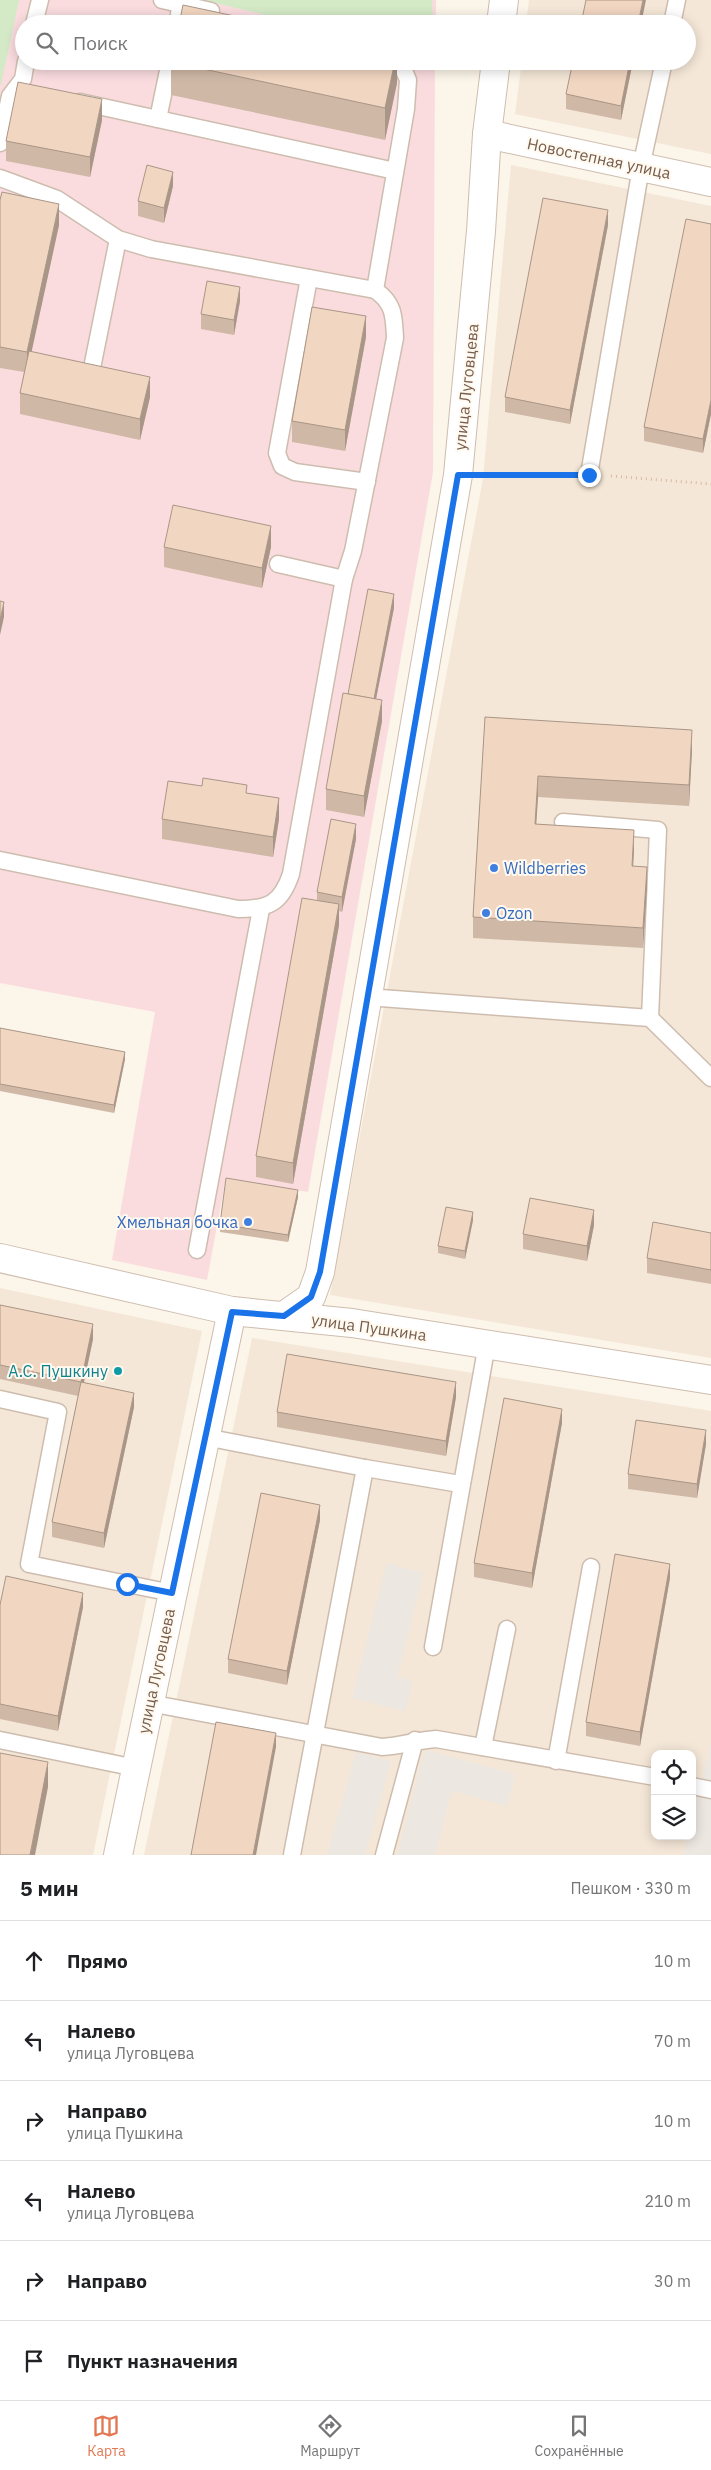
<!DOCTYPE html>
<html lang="ru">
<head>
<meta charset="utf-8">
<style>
	:root { --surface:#fff; --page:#f2f2f2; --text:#202124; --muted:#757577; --line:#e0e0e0; --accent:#e27752 }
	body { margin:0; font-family:"IBM Plex Sans",sans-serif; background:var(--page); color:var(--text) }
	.controls { position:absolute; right:15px; bottom:15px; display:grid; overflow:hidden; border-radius:10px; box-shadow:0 2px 12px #0003 }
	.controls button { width:45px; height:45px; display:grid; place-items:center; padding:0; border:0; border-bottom:1px solid var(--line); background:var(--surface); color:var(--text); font:25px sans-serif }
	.stop { position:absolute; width:15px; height:15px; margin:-11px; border:4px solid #1a73e8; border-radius:50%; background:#fff }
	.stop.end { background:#1a73e8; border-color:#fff; box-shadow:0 1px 5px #0008 }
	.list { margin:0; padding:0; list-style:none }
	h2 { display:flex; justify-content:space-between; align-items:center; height:65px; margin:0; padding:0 20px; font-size:21px }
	h2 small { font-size:16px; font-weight:400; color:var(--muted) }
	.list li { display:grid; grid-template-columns:32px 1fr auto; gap:15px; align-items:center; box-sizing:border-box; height:80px; padding:0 20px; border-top:1px solid var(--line) }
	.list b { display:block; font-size:19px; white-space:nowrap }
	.list p { margin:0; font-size:16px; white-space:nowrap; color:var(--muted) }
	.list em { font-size:16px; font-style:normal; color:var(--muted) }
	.icon { flex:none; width:28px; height:28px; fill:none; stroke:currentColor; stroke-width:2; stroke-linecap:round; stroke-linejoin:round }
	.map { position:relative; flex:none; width:711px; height:1855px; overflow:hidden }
	.search { position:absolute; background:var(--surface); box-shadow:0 2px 12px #0003; left:15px; right:15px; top:15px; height:55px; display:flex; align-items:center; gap:12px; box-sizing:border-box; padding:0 18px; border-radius:28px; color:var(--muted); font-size:19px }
	.sheet { height:545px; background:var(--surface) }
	nav { display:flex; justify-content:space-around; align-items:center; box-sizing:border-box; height:70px; border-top:1px solid var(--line); background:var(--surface); font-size:14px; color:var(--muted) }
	nav a { display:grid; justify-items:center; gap:2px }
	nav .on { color:var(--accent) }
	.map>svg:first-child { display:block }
	.residential { fill:#f4e7d7; fill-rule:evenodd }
	.industrial { fill:#ede7e2 }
	.medical { fill:#fadcdf }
	.green { fill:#d4eac7 }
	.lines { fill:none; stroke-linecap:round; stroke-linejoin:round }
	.service-casing { stroke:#cebdaf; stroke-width:19 }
	.minor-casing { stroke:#cebdaf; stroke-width:30 }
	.path { stroke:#d6b9a4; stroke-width:3; stroke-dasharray:1 4; stroke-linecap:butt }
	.service { stroke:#fff; stroke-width:16 }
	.minor { stroke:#fff; stroke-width:28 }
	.wall { fill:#cfb8a6 }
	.shaded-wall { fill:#a99687 }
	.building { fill:#f1d6c1; stroke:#a99687 }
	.route { stroke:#1a73e8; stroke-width:6 }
	.shop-dot { fill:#3f7fe0; stroke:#fff9ef; stroke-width:2 }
	.culture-dot { fill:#0f9aa8; stroke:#fff9ef; stroke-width:2 }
	.labels { text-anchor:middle; stroke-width:4; stroke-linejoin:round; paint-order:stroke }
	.street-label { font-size:16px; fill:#765d4d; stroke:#fff9ef }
	.shop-label { font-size:16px; fill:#366cbe; stroke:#fff9ef; text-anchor:start }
	.culture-label { font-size:16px; fill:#0d838f; stroke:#fff9ef; text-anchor:end }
</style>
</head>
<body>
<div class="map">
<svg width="711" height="1855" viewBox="0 0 711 1855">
	<rect width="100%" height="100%" fill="#fcf5e9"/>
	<g class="residential">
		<path d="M529,0h182v154l-196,-40 7,-53h165v-37h-161z"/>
		<path d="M511,165l200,41v1152l-381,-63 153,-816z"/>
		<path d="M0,1288l202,43 -109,524h-93z"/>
		<path d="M252,1338l459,73v444h-567zM655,1754h37v82h-37z"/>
	</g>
	<g class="industrial">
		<path d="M387,1563l36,10 -26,104 16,4 -8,30 -53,-13z"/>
		<path d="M711,1744v111h-27l4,-19h4v-16z"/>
		<path d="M425,1750l90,24 -8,32 -55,-15 -17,64h-38z"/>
		<path d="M356,1752l35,9 -26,94h-38z"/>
	</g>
	<path class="medical" d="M0,0h436v24h-412v37h411l-2,411 -125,720 -82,-14 -19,102 -95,-20 43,-248 -155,-29z"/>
	<g class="green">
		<path d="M0,0h19l-18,85h-1z"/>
		<path d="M202,0h230l1,24h-129z"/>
	</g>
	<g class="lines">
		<defs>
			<g id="service">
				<path d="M162,0l49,11"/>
				<path d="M34,24l6,-24"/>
				<path d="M177,24l4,-20"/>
				<path d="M672,24l5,-24"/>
				<path d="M80,102l315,69"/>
				<path d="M158,119l12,-58"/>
				<path d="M0,143l10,-47 13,-17 3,-18"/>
				<path d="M0,178l57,21 61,40 33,10 224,41c19,13 19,26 20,48l-42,213 -9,28 -53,295c-10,30 -23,35 -53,35l-238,-49"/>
				<path d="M309,278l-32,175 5,13 13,6 72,10"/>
				<path d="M375,290l31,-181 2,-29 -8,-19"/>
				<path d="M92,368l26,-129"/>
				<path d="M589,475l52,-308 23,-106"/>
				<path d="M278,564l66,15"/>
				<path d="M563,822l95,8 -8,188"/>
				<path d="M367,997l283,21 61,60"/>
				<path d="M197,1250l64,-341"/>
				<path d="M0,1399l58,13 -29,152 143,29"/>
				<path d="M205,1437l160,31 -73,387"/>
				<path d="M365,1468l95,16"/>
				<path d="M433,1647l54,-303"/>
				<path d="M149,1703l233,44c19,-1 36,-7 54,-8l219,38"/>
				<path d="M0,1740l136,28"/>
				<path d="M483,1747l24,-118"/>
				<path d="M556,1761l35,-194"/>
				<path d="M692,1786l19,4"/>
				<path d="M384,1855l31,-115"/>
			</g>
			<g id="minor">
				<path d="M501,24l3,-24"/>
				<path d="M487,134l224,48"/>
				<path d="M0,1258l232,53 120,12 359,57"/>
				<path d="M284,1316l27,-19 9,-25 138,-797 23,-244 6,-97 9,-73"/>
				<path d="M118,1855l114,-544"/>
			</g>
		</defs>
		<use href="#service" class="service-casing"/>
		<use href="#minor" class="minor-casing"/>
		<g class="path">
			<path d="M486,475h81"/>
			<path d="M611,476l100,8"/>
		</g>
		<use href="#service" class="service"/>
		<use href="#minor" class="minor"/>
	</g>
	<g class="wall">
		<path d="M171,61h226v22l-12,57 -214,-45z"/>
		<path d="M633,61l-12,59 -55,-11v-15z"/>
		<path d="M102,120l-12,57 -84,-16v-20z"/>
		<path d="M173,186l-9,37 -26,-7v-15z"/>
		<path d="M0,200l59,25 -28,127 119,45 -10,43 -120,-26v-21l4,-21 -24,-4z"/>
		<path d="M711,224v190l-8,39 -59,-12v-14z"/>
		<path d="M608,225l-38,199 -65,-12v-15z"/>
		<path d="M240,301l-6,34 -33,-6v-15z"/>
		<path d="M366,337l-21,114 -53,-9v-21z"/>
		<path d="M164,547h107l-9,41 -98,-21z"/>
		<path d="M394,608l-18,91 6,22 -18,96 -38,-7v-21z"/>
		<path d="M485,717l207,33 -3,56 -151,-9 -2,27 98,26 -1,16 14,22 -4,60 -170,-10v-21z"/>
		<path d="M202,786l45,7 32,26 -6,38 -111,-18v-20z"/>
		<path d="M356,839l-14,73 -3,-1v14l-46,259 -37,-7v-21l61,-255v-9z"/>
		<path d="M0,1028l125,31 -11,54 -114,-22z"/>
		<path d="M298,1197l-10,45 -68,-10v-8z"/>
		<path d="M473,1220l-8,39 -27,-6v-7z"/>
		<path d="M594,1225l-7,36 -64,-12v-15z"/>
		<path d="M711,1233v51l-64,-11v-15z"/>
		<path d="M0,1305l93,34 -9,43 50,25 -30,141 -52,-11v-15l26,-126 -78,-17z"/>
		<path d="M456,1397l-10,59 -169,-29v-15z"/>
		<path d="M562,1423l-30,165 -58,-11v-14z"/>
		<path d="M706,1444l-9,54 -69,-9v-15z"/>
		<path d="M320,1520l-33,165 -59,-12v-14z"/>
		<path d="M670,1578l-30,168 -54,-10v-14z"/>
		<path d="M0,1605l83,2 -25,124 -58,-12z"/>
	</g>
	<g class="shaded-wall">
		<path d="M643,0h3l-5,24h-3z"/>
		<path d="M395,61h2v22l-12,57v-32z"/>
		<path d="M630,61h3l-12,59v-14z"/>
		<path d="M102,99v21l-12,57v-20z"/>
		<path d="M173,172v14l-9,37v-15z"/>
		<path d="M59,204v21l-32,148v-21z"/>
		<path d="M608,210v15l-38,199v-14z"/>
		<path d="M240,287v14l-6,34v-15z"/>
		<path d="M366,316v21l-21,114v-21z"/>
		<path d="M150,377v20l-10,43v-21z"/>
		<path d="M711,400v14l-8,39v-14z"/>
		<path d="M271,526v21l-9,41v-20z"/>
		<path d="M394,594v14l-21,106v-14z"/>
		<path d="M4,602v15l-4,18v-15z"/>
		<path d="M382,700v21l-18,96v-21z"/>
		<path d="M692,730v20l-3,56v-21z"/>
		<path d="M538,776v21l-3,47v-20z"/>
		<path d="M279,798v21l-6,38v-20z"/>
		<path d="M356,824v15l-14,73v-15z"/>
		<path d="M634,830v20l-2,37v-21z"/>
		<path d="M647,867v21l-4,60v-20z"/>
		<path d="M339,904v21l-46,259v-21z"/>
		<path d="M125,1052v7l-11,54v-8z"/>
		<path d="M298,1190v7l-10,45v-7z"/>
		<path d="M594,1210v15l-7,36v-15z"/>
		<path d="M473,1212v8l-8,39v-8z"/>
		<path d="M93,1324v15l-12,57v-14z"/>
		<path d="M456,1382v15l-10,59v-15z"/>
		<path d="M134,1393v14l-30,141v-15z"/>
		<path d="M562,1409v14l-30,165v-15z"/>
		<path d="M706,1430v14l-9,54v-14z"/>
		<path d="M320,1505v15l-33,165v-14z"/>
		<path d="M670,1564v14l-30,168v-14z"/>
		<path d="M83,1593v14l-25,124v-15z"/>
		<path d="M276,1733v14l-20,108h-3z"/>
		<path d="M48,1762v25l-13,68h-5z"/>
	</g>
	<g class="building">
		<path d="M586,0h57l-5,24h-57z"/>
		<path d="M183,5l89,19h-93z"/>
		<path d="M171,61h224l-10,47 -214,-46z"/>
		<path d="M573,61h57l-9,45 -55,-12z"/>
		<path d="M18,82l84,17 -12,58 -84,-16z"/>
		<path d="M147,165l26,7 -9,36 -26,-7z"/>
		<path d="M2,192l57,12 -32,148 -27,-5v-147z"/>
		<path d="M543,198l65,12 -38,200 -65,-13z"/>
		<path d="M686,219l25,5v176l-8,39 -59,-12z"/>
		<path d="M207,281l33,6 -6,33 -33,-6z"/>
		<path d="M312,307l54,9 -21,114 -53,-9z"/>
		<path d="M29,351l121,26 -10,42 -120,-26z"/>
		<path d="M173,505l98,21 -9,42 -98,-21z"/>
		<path d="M368,589l26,5 -20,105 -26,-5z"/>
		<path d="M0,601l4,1 -4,18z"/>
		<path d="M343,693l39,7 -18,96 -38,-7z"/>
		<path d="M485,717l207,13 -3,55 -151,-9 -3,48 99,6 -2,36 15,1 -4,61 -170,-11z"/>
		<path d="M203,778l44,7 -1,8 33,5 -6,39 -111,-18 6,-38 34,5z"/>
		<path d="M331,819l25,5 -14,73 -25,-5z"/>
		<path d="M302,898l37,6 -46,259 -37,-7z"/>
		<path d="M0,1028l125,24 -11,53 -114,-21z"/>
		<path d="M226,1178l72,12 -10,45 -68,-11z"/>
		<path d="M530,1198l64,12 -7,36 -64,-12z"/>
		<path d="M446,1207l27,5 -8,39 -27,-5z"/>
		<path d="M653,1222l58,11v37l-64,-12z"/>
		<path d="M0,1305l93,19 -12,58 53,11 -30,140 -52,-11 29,-140 -81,-17z"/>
		<path d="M287,1354l169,28 -10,59 -169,-29z"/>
		<path d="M504,1398l58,11 -30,164 -58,-10z"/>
		<path d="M636,1420l70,10 -9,54 -69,-10z"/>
		<path d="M261,1493l59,12 -33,166 -59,-12z"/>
		<path d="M615,1554l55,10 -30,168 -54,-10z"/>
		<path d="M6,1576l77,17 -25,123 -58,-12v-99z"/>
		<path d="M216,1722l60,11 -23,122h-62z"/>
		<path d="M0,1753l48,9 -18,93h-30z"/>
	</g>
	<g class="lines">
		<path class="route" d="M127,1584l45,9 60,-281 52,4 27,-19 9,-25 138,-797h131"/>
	</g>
	<g class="shop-dot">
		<circle cx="494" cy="868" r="5"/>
		<circle cx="486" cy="913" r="5"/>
		<circle cx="248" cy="1222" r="5"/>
	</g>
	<circle class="culture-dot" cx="118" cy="1371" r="5"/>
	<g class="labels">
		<g class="street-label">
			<text transform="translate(599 158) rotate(12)" y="6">Новостепная улица</text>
			<text transform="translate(466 387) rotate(-84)" y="6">улица Луговцева</text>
			<text transform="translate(369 1327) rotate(8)" y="6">улица Пушкина</text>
			<text transform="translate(156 1671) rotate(-78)" y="6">улица Луговцева</text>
		</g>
		<g class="shop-label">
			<text x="504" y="874">Wildberries</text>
			<text x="496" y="919">Ozon</text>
			<text x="238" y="1228" text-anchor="end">Хмельная бочка</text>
		</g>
		<g class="culture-label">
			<text x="108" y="1377">А.С. Пушкину</text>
		</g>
	</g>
</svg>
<div class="controls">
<button><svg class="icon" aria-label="locate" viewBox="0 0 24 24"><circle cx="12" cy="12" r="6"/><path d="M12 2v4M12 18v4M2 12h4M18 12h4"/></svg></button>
<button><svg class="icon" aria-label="layers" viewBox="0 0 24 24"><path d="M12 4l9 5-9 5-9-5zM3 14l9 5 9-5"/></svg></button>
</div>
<div class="stop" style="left:127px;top:1584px"></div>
<div class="stop end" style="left:589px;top:475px"></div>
<div class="search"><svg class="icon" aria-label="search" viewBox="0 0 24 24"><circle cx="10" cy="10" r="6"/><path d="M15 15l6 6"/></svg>Поиск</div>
</div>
<section class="sheet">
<h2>5 мин<small>Пешком · 330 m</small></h2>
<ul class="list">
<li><svg class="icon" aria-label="ahead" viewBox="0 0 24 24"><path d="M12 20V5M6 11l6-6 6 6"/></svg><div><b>Прямо</b></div><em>10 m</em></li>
<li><svg class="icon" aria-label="left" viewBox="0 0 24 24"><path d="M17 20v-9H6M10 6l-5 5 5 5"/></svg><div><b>Налево</b><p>улица Луговцева</p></div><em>70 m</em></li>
<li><svg class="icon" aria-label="right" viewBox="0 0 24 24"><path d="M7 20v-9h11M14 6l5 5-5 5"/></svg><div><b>Направо</b><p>улица Пушкина</p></div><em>10 m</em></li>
<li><svg class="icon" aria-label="left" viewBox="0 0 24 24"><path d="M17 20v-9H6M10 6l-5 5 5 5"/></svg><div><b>Налево</b><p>улица Луговцева</p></div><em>210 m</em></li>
<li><svg class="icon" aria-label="right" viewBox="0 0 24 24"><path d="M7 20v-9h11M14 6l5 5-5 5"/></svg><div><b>Направо</b></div><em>30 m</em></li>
<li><svg class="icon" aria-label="arrive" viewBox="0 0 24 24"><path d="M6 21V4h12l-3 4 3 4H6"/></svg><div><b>Пункт назначения</b></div></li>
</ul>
</section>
<nav>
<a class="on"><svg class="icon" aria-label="map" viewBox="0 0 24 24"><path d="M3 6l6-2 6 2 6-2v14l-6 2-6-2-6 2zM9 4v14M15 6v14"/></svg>Карта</a>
<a><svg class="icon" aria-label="directions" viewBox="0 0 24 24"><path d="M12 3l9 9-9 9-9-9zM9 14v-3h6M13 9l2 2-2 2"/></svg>Маршрут</a>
<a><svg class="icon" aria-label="saved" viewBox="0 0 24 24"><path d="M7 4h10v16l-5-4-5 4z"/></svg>Сохранённые</a>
</nav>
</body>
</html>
